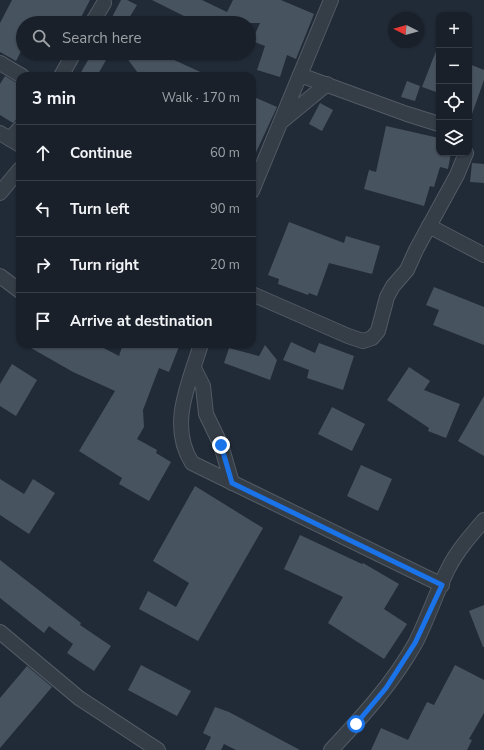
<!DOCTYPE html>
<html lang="en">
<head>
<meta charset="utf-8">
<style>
	:root { --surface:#192029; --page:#222831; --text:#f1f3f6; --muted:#9fa3a8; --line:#373e46 }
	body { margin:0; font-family:"Nunito Sans",sans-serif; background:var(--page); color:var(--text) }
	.controls { position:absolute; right:12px; top:12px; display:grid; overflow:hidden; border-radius:8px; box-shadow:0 1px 3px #0004 }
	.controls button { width:36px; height:36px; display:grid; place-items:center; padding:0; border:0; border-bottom:1px solid var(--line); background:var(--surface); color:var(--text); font:20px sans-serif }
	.compass { position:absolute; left:388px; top:12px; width:36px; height:36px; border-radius:50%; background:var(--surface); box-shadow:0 1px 3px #0004; rotate:275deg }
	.stop { position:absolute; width:12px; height:12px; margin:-9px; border:3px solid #1a73e8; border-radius:50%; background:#fff }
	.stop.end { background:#1a73e8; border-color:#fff; box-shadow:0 1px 4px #0008 }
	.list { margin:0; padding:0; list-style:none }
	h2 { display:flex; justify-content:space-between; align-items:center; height:52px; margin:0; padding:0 16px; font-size:17px }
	h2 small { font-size:13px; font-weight:400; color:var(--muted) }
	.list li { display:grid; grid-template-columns:26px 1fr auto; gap:12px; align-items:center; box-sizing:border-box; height:56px; padding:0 16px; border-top:1px solid var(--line) }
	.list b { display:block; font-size:15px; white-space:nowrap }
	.list em { font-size:13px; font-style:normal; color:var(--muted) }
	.icon { flex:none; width:22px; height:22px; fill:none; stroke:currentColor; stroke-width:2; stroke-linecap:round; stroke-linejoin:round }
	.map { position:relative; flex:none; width:484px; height:750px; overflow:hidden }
	.search { position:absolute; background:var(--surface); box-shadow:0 1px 3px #0004; left:16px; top:16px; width:240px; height:44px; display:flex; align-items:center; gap:10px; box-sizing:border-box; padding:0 14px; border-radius:22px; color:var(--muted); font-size:15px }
	.panel { position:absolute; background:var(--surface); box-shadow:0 1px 3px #0004; left:16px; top:72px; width:240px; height:276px; border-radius:12px }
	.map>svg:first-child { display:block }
	.building { fill:#485360 }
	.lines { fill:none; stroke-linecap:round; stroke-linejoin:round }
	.street-casing { stroke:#525b65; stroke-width:16 }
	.street { stroke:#353d47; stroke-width:14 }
	.route { stroke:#1a73e8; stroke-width:5 }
</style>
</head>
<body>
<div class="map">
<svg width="484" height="750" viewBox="0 0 484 750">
	<rect width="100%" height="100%" fill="#212b37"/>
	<g class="building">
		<path d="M12,0h78l-12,23h-55v24l-7,14 -16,-9v-29z"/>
		<path d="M121,0h6l10,5 -11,18h-17z"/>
		<path d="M152,0h50l25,12 6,-12h48l33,14 -18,45 -9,-4 -7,22 -23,-7 8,-24 -13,-5 8,-18h-62z"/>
		<path d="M438,46h1v47l-17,-6z"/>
		<path d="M92,53h18l-13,23h-18z"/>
		<path d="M123,53h36l50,23h-65l-6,-3z"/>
		<path d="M469,64l15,6v10l-13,37 -2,-1z"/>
		<path d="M5,76l15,9v30l-7,8 -13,-8v-31z"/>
		<path d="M407,81l13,5 -5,15 -14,-4z"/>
		<path d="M252,96l25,11 -25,54z"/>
		<path d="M320,103l13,7 -11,21 -13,-7z"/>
		<path d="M386,126l53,12v15h12l-3,16 -8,-2 -6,20 -4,-1 -6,20 -60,-17 5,-19 7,2z"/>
		<path d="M472,163l12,1v19l-14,-1z"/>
		<path d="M289,222l55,21 2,-7 34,10 -8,28 -43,-11 -12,33 -8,-3 -1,2 -30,-11 1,-5 -11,-4z"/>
		<path d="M434,287l50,20v38l-51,-20 6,-15 -13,-5z"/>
		<path d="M291,342l24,11 4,-10 35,13 -11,34 -36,-12 2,-8 -26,-10z"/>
		<path d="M24,344h72l23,12 4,-12h57l-11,28 -10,-4 -16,42 1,17 -7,12 20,11 -1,3 15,9 -22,39 -30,-17 3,-6 -43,-27 36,-60 -42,-19z"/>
		<path d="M265,345l12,15 -7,20 -46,-17 5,-15 30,8z"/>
		<path d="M12,364l25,16 -21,36 -16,-10v-22z"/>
		<path d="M409,367l21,14 -6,9 36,14 -14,34 -18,-7 1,-3 -42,-28z"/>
		<path d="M484,396v60l-26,-15z"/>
		<path d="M332,407l33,17 -13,27 -34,-17z"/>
		<path d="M361,465l31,14 -14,32 -31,-15z"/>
		<path d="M0,479l24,15 9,-15 22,14 -26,41 -29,-19z"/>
		<path d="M195,486l68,42 -65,113 -59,-32 9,-18 28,16 13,-24 -36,-22z"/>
		<path d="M300,535l62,29 1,-1 36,21 -15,25 23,15 -23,35 -56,-36 15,-26 -59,-28z"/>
		<path d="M0,560l81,63 -1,2 31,21 -17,25 -27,-18 6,-9 -24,-18 -5,7 -44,-35z"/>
		<path d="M484,605v42h-1l-14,-36z"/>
		<path d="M141,665l50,26 -14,25 -49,-26z"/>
		<path d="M455,665l29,15v33l-15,26 3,1 -5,10h-96l10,-22 27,12 19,-38 7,3z"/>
		<path d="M27,666l25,21 -52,61v-50z"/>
		<path d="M215,707l14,5 71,38h-64l-12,-6 -3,6h-16l6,-13 -8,-4z"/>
	</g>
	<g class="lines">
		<defs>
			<g id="street">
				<path d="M92,23l12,-20"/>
				<path d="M0,63l22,13"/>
				<path d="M300,75l107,39 32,10"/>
				<path d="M61,76l13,-23"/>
				<path d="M282,121l45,-37"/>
				<path d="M0,133l20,12"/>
				<path d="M10,139l10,-11"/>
				<path d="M252,191l79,-191"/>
				<path d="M0,193l20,-24"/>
				<path d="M429,226l55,29"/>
				<path d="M0,276l20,15"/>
				<path d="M252,294l96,42 15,5 9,-3 6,-7 9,-34 6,-11 14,-16 9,-20 41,-75 9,-22"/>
				<path d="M201,344c-12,40 -33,81 -9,119l250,122"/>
				<path d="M194,368l9,18 3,28 15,31 11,38"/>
				<path d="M0,632l79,66 79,52"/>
				<path d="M331,750c31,-33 63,-68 85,-108 12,-24 20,-49 32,-73 9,-18 23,-34 36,-49"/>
			</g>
		</defs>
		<use href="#street" class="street-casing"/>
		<use href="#street" class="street"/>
	</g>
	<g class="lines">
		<path class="route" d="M221,445l11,38 210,102 -27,58 -29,45 -30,36"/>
	</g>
</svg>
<div class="controls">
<button>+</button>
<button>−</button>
<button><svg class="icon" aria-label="locate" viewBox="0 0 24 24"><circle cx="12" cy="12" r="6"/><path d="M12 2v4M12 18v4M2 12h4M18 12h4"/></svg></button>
<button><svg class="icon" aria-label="layers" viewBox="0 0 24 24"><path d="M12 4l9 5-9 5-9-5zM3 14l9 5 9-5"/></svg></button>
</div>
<svg class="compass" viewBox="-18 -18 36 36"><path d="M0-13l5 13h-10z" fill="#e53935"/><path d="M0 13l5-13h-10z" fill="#9fa3a8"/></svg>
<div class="stop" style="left:356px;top:724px"></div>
<div class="stop end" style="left:221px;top:445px"></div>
<div class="search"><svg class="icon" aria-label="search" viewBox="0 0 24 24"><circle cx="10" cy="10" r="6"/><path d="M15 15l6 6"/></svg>Search here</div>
<section class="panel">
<h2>3 min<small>Walk · 170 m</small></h2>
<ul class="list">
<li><svg class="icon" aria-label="ahead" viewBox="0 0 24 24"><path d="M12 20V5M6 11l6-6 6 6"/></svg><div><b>Continue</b></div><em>60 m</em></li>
<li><svg class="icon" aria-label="left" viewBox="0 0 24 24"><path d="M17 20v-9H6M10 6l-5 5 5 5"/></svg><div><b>Turn left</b></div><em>90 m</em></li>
<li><svg class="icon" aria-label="right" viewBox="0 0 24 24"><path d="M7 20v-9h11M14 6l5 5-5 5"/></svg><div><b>Turn right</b></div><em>20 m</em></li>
<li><svg class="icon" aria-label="arrive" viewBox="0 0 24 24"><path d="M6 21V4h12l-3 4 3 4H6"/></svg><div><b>Arrive at destination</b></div></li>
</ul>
</section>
</div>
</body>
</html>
